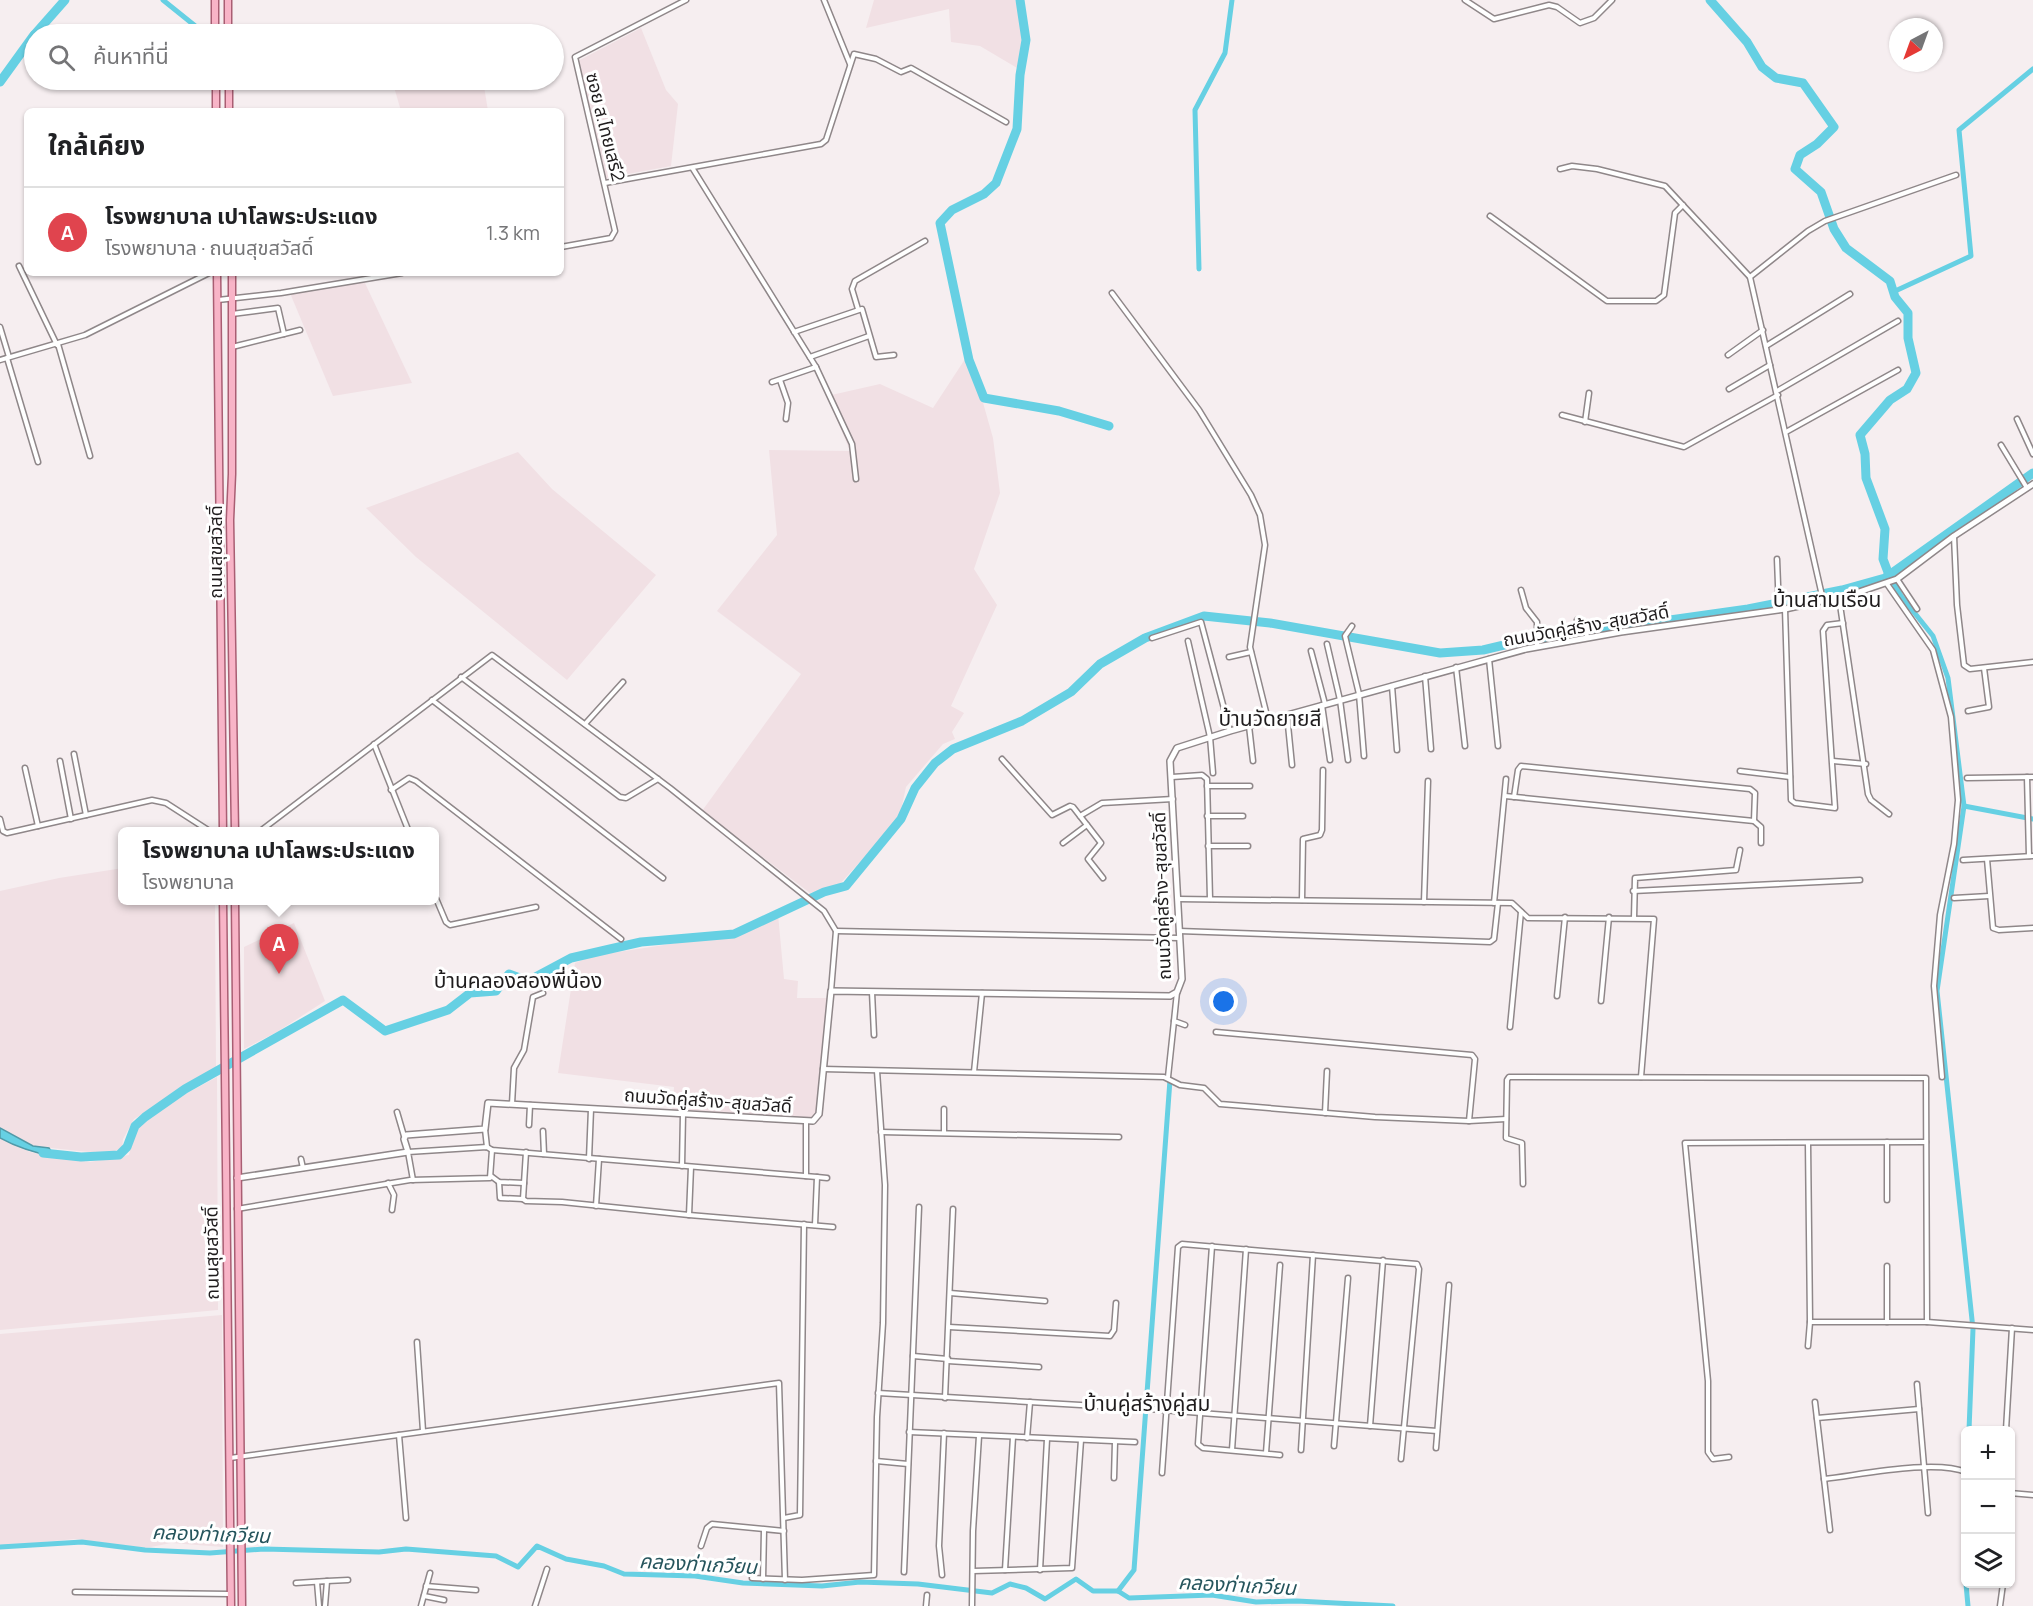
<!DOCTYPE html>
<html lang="th">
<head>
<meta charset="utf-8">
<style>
	:root { --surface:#fff; --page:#f6f6f6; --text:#202124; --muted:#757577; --line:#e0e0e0; --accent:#3a808c }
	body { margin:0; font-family:Manrope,"Noto Sans Thai",sans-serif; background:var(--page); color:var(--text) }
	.controls { position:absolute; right:18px; bottom:18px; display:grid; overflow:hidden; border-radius:9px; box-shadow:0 2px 4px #0004 }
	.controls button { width:54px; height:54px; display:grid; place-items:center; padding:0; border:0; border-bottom:2px solid var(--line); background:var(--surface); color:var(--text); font:30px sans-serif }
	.compass { position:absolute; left:1889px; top:18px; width:54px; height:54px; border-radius:50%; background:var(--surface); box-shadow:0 2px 4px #0004; rotate:221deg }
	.you { position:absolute; left:1224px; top:1002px; width:21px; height:21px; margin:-15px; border:4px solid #fff; border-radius:50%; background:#1a73e8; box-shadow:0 0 0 9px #1a73e833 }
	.badge { display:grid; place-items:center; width:39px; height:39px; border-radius:50%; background:var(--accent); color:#fff; font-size:20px; font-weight:700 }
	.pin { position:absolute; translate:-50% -50px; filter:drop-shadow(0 2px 3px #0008) }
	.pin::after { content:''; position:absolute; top:32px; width:21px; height:18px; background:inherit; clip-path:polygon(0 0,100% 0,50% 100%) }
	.popup { position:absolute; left:118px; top:827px; width:321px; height:78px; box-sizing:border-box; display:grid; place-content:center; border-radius:9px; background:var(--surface); filter:drop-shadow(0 2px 4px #0005); font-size:20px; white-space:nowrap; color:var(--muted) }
	.popup b { font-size:22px; color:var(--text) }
	.popup::after { content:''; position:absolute; left:50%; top:100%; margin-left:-12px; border:12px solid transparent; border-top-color:var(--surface) }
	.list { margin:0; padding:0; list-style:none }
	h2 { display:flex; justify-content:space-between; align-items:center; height:78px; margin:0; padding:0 24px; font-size:26px }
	h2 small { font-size:20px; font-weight:400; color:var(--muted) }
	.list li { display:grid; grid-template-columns:39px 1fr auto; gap:18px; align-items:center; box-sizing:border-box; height:90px; padding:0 24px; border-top:2px solid var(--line) }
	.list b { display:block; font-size:22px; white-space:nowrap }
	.list p { margin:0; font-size:20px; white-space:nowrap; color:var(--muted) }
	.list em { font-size:20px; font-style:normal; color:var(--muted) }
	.icon { flex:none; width:33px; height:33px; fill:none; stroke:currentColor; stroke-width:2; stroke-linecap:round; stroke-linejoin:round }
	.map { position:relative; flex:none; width:2033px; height:1606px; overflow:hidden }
	.search { position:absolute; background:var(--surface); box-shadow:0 2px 4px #0004; left:24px; top:24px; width:540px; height:66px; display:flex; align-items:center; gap:15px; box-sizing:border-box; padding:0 21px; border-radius:33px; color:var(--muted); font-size:22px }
	.panel { position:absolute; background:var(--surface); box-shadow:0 2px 4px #0004; left:24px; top:108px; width:540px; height:168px; border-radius:9px }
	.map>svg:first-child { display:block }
	.built { fill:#f1e0e4 }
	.water { fill:#66d0e3; stroke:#519aa8; stroke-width:1.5 }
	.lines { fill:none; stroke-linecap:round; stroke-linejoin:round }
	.canal { stroke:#66d0e3; stroke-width:5 }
	.river { stroke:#66d0e3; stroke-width:9 }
	.street-casing { stroke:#8f8789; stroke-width:7 }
	.secondary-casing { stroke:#8f8789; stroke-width:8 }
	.primary-casing { stroke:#a95e73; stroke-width:9 }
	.street { stroke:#fff; stroke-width:4 }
	.secondary { stroke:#fff; stroke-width:5 }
	.primary { stroke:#f8b4c7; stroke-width:6 }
	.labels { text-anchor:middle; stroke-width:6; stroke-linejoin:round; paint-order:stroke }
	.street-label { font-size:18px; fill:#1f1c1d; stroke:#fff }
	.water-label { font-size:20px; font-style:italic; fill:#25545c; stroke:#fff }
	.quarter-label { font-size:21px; fill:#1f1c1d; stroke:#fff }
</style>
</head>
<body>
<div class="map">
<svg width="2033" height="1606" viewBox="0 0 2033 1606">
	<rect width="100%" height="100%" fill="#f6eef0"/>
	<g class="built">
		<path d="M874,0h141l8,27 -1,44 -42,-25 -29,-4 -2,-33 -83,19z"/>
		<path d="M641,28l25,62 12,14 -7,62 -65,12 -30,-116z"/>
		<path d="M392,80h91l5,31h-87z"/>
		<path d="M364,281l48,102 -79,13 -43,-103z"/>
		<path d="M969,353l24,85 7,55 -26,76 23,36 -46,101 13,7 -12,19 3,7 -12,5 -37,43 -7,32 -61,67 -28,7 -108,-82 99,-137 -84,-63 60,-76 -8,-85 81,1 -23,-55 53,-12 53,24z"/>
		<path d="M518,452l34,37 104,86 -89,105 -151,-123 -50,-49z"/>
		<path d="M123,868v32l92,1 1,168 -82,50 -11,20 -1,9 -15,6 -74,-8 -33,-18v-237l59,-13z"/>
		<path d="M778,914l6,65 14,2 -1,17h31l-11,117 -8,4 -137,-8 2,-24 -116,-14 17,-110 17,-7 124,-19z"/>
		<path d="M294,923l31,78 -48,31 -33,17v-102z"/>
		<path d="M217,1077l1,233 -218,20v-192l30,14 25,5 35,5 39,-7 8,-35z"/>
		<path d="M222,1315l1,232 -52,-4 -25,5 -71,-9 -75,7v-212z"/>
	</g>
	<path class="water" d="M0,1128l33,18 16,2 6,9c-20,-4 -37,-9 -55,-19z"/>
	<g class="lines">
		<g class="canal">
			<path d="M163,0l41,33"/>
			<path d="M1199,269l-4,-159 30,-57 7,-53"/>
			<path d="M1893,292l78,-36 -12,-126 74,-61"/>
			<path d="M1889,575l12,21 32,40 15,42 16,128 -27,185 36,338 -4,101"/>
			<path d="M1964,806l69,13"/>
			<path d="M1966,1533v36"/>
			<path d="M0,1547l82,-5 63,8 65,3 54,-4 115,3 27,-3 90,7 22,11 19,-21 29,13 38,7 20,8 71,2 48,7 79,3 38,-4 58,2 74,9 18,-9 16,4 19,11 31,-20 17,12h25l11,7 83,-3 44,7 41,-1 96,5"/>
			<path d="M1966,1584l2,22"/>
			<path d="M1118,1591l16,-21 36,-490"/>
		</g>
		<g class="river">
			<path d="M1020,0l6,40 -6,35 -3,54 -21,54 -12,11 -32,16 -12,13 29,137 15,38 75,13 50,15"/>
			<path d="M1710,0l37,42 15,25 14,11 27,5 31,44 -17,17 -17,11 -5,14 26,23 13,37 12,19 44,33 5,16 13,16v25l8,35 -9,16 -17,11 -30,35 5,19 1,24 19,51 -2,30 6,16"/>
			<path d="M35,34l30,-34"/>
			<path d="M0,82l34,-47"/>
			<path d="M43,1153l38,4 38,-2 8,-8 8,-21 10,-9 40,-28 158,-89 42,31 63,-21 22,-17 26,-2 13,-17 19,7 43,-23 39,-9 31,-7 93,-8 90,-42 22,-6 55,-67 14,-31 20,-25 18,-14 69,-28 49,-29 29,-28 45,-26 59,-22 66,7 170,30 43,-3 38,-9 227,-32 94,-19 43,-12 148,-105"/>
		</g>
		<defs>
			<g id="street">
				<path d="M824,0l26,64"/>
				<path d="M1465,0l29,19 55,-14 8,2 23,16 14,-5 18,-18"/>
				<path d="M693,169l123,198 36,77 4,35"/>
				<path d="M1560,169l12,-3 25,3 68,17 85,91"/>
				<path d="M605,183l216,-39 5,-4 28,-86 22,5 25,13 10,-4 95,54"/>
				<path d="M1490,216l117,85h49l8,-6 11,-82 8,-8"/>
				<path d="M561,247l50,-9 4,-7 -40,-174 111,-57"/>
				<path d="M19,266l38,79"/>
				<path d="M1112,293l87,117 52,85 9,20 5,30 -15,102 18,73"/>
				<path d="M218,300l63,-7 121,-20"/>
				<path d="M858,309l-6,-20 3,-8 70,-40"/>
				<path d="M232,314l46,-6 6,26"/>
				<path d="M0,327l9,30"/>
				<path d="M794,332l68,-23 14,48 18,-2"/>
				<path d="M58,344l32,112"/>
				<path d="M1766,346l84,-52"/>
				<path d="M232,347l68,-17"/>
				<path d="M1728,355l35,-25"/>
				<path d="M810,357l59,-21"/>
				<path d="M7,358l31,104"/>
				<path d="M0,360l85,-25 124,-62"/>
				<path d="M780,380l8,23 -2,16"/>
				<path d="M772,382l44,-15"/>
				<path d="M1729,389l41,-24"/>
				<path d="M1777,391l121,-70"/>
				<path d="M1562,415l122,32 94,-52"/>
				<path d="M2017,419l16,35"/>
				<path d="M1585,422l4,-29"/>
				<path d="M1786,432l112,-62"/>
				<path d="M2001,445l26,43"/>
				<path d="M1954,536l3,69 7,60 6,4 63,-7"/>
				<path d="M1777,559l2,51"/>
				<path d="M1897,579l20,30"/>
				<path d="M1887,584l46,66 18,67 7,83 -4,44 -14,71 -6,71 8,91"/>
				<path d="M1521,590l5,18 11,14v25"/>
				<path d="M1839,598l29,196 3,6 18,14"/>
				<path d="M1823,600l-73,-323 58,-46 17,-10 131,-46"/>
				<path d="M1785,609l6,191 4,3 40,5 -12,-177 4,-6 16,-2"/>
				<path d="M1577,620l9,8 1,9"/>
				<path d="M1352,626l-7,10 14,58 5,62"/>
				<path d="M1152,638l49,-16 29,109"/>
				<path d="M1188,641l22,96 3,36"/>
				<path d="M1327,644l13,56 8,60"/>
				<path d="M1311,651l14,53"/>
				<path d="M1229,657l22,-5"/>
				<path d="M1489,659l9,87"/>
				<path d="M1456,667l9,79"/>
				<path d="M1425,676l6,73"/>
				<path d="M461,677l159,120 6,1 32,-19"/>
				<path d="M1392,686l5,64"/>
				<path d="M432,700l231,178"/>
				<path d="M1322,705l8,55"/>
				<path d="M1968,711l21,-4 -5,-39"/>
				<path d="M1287,715l5,50"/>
				<path d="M585,724l38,-42"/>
				<path d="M1249,726l4,35"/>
				<path d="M374,744l35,88"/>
				<path d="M74,754l12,61"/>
				<path d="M1002,759l50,56 18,-9 3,1 28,36 -13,16 15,19"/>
				<path d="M60,761l11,58"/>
				<path d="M1833,761l33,3"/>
				<path d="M25,768l13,58"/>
				<path d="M1740,771l50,6"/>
				<path d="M1172,777l30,-2 5,4 3,120"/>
				<path d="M2027,777l2,79"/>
				<path d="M1967,778l66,-1"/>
				<path d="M1207,786h43"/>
				<path d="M391,790l18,-12 7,3 205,158"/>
				<path d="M1505,796l249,25 7,6v16"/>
				<path d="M1514,797l4,-27 3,-4 229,23 5,4 -1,28"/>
				<path d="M1080,816l22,-13 71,-4"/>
				<path d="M1207,816h36"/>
				<path d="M0,819l3,12 4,2 145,-33 14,3 45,29"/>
				<path d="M259,832l233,-177 178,133 154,123 12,20 -5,60"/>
				<path d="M1063,843l24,-18"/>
				<path d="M1208,846h40"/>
				<path d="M1987,859l6,69 6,2 34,-2"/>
				<path d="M1963,860l70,-4"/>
				<path d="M1633,891l227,-11"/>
				<path d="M435,896l11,26 4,3 86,-18"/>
				<path d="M1954,898l35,-2"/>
				<path d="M1178,899l334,4 16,15 126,1 -13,158"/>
				<path d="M1302,900l1,-61 17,-4 2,-5 1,-60"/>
				<path d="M1424,902l4,-121"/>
				<path d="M1494,903l12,-124"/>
				<path d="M1634,918l1,-40 101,-8 4,-20"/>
				<path d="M836,931l343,7"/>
				<path d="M1179,931l311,11 4,-3 4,-36"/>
				<path d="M872,992l2,43"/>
				<path d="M1177,992l-3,29 11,4"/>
				<path d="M1557,996l8,-79"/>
				<path d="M1601,1001l8,-84"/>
				<path d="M1510,1027l11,-115"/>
				<path d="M1216,1032l256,23 3,4 -6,62"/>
				<path d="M823,1069l341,8 16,8 24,3 16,16 155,13 94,4 37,-2"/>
				<path d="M974,1072l8,-79"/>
				<path d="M1168,1077l6,-56"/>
				<path d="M512,1104l2,-36 10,-18 9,-53 10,-4"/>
				<path d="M397,1112l7,24"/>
				<path d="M1325,1113l2,-42"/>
				<path d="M806,1122v54"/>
				<path d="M529,1125l1,-20"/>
				<path d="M485,1129l2,18"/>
				<path d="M543,1131l1,23"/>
				<path d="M881,1132l238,5"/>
				<path d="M944,1132v-23"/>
				<path d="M526,1152l-3,47 3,2 36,1 127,13 2,-48"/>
				<path d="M301,1159l2,9"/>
				<path d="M589,1159l2,-50"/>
				<path d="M682,1166l1,-52"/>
				<path d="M491,1176l8,6 25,1"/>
				<path d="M817,1177l10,1"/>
				<path d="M413,1180l-5,-28 79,-5 5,3 325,27 -2,48"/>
				<path d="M499,1182l1,16 23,1"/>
				<path d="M388,1183l6,12 -2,15"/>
				<path d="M1523,1184l-1,-41 -16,-5 1,-58 2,-3 417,1 1,244"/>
				<path d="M1887,1200v-58"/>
				<path d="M596,1206l3,-47"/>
				<path d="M237,1209l173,-29 80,-2 2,-28"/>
				<path d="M689,1215l144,12"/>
				<path d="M1212,1246l-14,198 5,4 77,7"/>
				<path d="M1887,1266v56"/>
				<path d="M950,1293l95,8"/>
				<path d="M1810,1322h117l106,8"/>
				<path d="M949,1327l161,9 4,-6 2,-27"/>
				<path d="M417,1342l6,89"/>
				<path d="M1808,1346l2,-24 -2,-179"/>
				<path d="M913,1356l35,3"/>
				<path d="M948,1361l91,6"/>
				<path d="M1917,1384l11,129"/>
				<path d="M878,1393l271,16 288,22"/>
				<path d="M945,1398l8,-189"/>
				<path d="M1815,1402l15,128"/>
				<path d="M1817,1418l102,-9"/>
				<path d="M1370,1426l13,-166"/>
				<path d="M2006,1430l6,-102"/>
				<path d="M909,1432l226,10"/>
				<path d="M399,1435l7,83"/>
				<path d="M1027,1438l3,-36"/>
				<path d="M1334,1446l14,-168"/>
				<path d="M1436,1448l13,-163"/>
				<path d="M1232,1450l14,-201"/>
				<path d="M1301,1450l12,-195"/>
				<path d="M1266,1453l14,-188"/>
				<path d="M1729,1457l-16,2 -5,-7v-71l-23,-238 241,-1"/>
				<path d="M230,1458l549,-75 6,197"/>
				<path d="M876,1461l32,3"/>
				<path d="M1162,1473l16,-226 4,-3 235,20 2,5 -18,190"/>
				<path d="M1114,1478l1,-36"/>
				<path d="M1824,1479c36,-4 110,-20 142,-7"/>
				<path d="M2010,1493l23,2"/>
				<path d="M784,1518l16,-3 4,-291"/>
				<path d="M701,1546l6,-18 5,-4 72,7"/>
				<path d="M1005,1570l8,-133"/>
				<path d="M1040,1570l7,-131"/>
				<path d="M973,1571l99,-3 9,-128"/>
				<path d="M904,1572l15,-365"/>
				<path d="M942,1575l-3,-29 5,-113"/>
				<path d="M752,1578l50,2 72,-5 3,-158 6,-94 2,-138 -8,-114"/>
				<path d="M763,1579l1,-49"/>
				<path d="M327,1581l21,-1"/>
				<path d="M317,1582l2,24"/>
				<path d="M296,1583l31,-2 -2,25"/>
				<path d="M426,1586l50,4"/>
				<path d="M75,1592l155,2"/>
				<path d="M424,1596l20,4"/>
				<path d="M421,1606l9,-33"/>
				<path d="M535,1606l12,-37"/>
				<path d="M926,1606l1,-11"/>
				<path d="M972,1606l1,-75 6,-95"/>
				<path d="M2000,1606l3,-22"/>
			</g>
			<path id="secondary" d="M237,1178l171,-26 -4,-13 2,-4 79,-6 3,-26 325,18 6,-7 12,-123 339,5 7,-4 5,-13 -12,-218 7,-13 53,-17 296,-82 95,-17 164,-23 68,-15 44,-15 57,-43 79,-52"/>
			<g id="primary">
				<path d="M215,0v34"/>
				<path d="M228,0v34"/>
				<path d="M216,80v31"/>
				<path d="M229,80v31"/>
				<path d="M217,273l6,559"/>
				<path d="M232,273v201l-2,46 5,312"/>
				<path d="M223,900l8,706"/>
				<path d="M235,900l7,706"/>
			</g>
		</defs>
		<use href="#street" class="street-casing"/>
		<use href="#secondary" class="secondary-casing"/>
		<use href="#primary" class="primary-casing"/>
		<use href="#street" class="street"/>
		<use href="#secondary" class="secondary"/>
		<use href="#primary" class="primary"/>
	</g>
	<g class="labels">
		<g class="street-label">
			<text transform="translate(605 127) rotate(76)" y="6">ซอย ส.ไทยเสรี2</text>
			<text transform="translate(216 552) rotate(-90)" y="6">ถนนสุขสวัสดิ์</text>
			<text transform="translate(1586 626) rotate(-10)" y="6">ถนนวัดคู่สร้าง-สุขสวัสดิ์</text>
			<text transform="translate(1162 896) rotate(-92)" y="6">ถนนวัดคู่สร้าง-สุขสวัสดิ์</text>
			<text transform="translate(708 1101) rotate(4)" y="6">ถนนวัดคู่สร้าง-สุขสวัสดิ์</text>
			<text transform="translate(212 1253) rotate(-91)" y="6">ถนนสุขสวัสดิ์</text>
		</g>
		<g class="water-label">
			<text transform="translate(211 1534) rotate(2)" y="7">คลองท่าเกวียน</text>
			<text transform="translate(698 1564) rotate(3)" y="7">คลองท่าเกวียน</text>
			<text transform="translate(1237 1585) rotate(3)" y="7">คลองท่าเกวียน</text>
		</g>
		<g class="quarter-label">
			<text x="1827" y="607">บ้านสามเรือน</text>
			<text x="1270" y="726">บ้านวัดยายสี</text>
			<text x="518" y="988">บ้านคลองสองพี่น้อง</text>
			<text x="1147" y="1411">บ้านคู่สร้างคู่สม</text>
		</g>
	</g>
</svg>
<div class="controls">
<button>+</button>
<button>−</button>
<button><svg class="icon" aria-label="layers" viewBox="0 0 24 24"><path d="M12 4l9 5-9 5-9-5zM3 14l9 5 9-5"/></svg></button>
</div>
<svg class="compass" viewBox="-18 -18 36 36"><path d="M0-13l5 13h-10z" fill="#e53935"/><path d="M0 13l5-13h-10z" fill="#757577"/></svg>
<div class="you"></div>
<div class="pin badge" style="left:279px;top:974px;background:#e0444e">A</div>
<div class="popup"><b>โรงพยาบาล เปาโลพระประแดง</b>โรงพยาบาล</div>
<div class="search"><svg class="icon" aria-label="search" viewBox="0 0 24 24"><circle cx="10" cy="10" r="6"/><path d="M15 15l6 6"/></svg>ค้นหาที่นี่</div>
<section class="panel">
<h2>ใกล้เคียง<small></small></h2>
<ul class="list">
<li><span class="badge" style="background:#e0444e">A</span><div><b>โรงพยาบาล เปาโลพระประแดง</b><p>โรงพยาบาล · ถนนสุขสวัสดิ์</p></div><em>1.3 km</em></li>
</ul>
</section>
</div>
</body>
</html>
